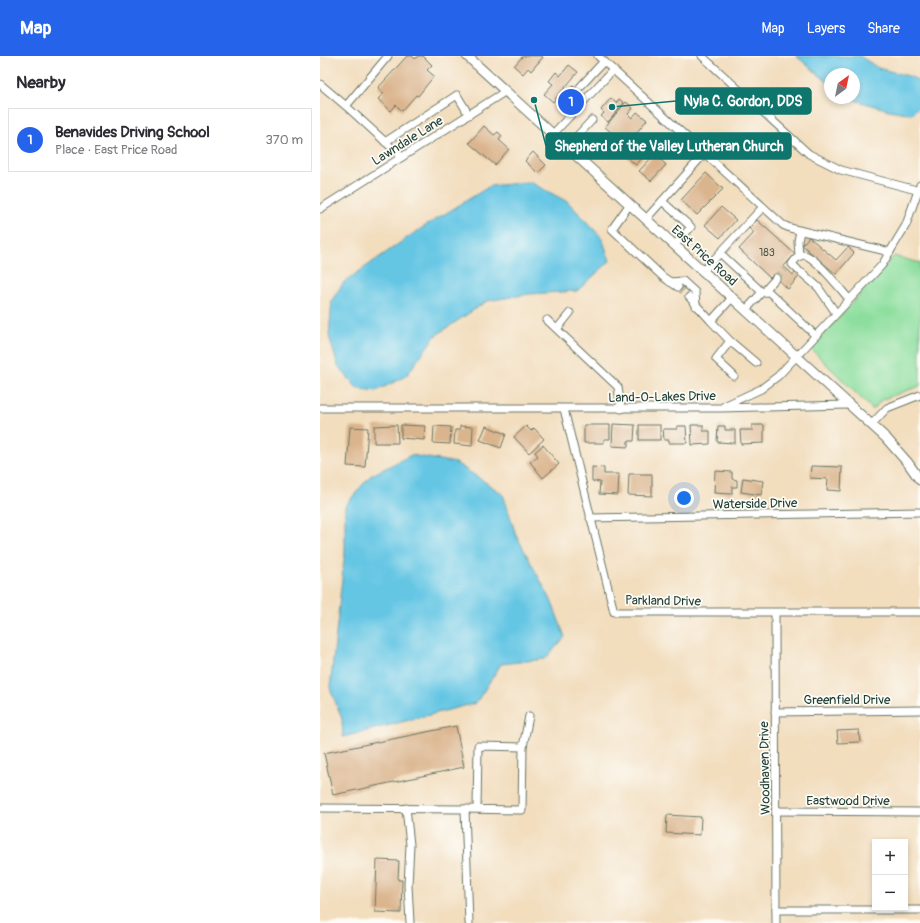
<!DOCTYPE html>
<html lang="en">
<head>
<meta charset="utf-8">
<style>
	:root { --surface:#fff; --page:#f7f7f7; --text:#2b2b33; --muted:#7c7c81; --line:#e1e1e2; --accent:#2563eb }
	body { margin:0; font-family:Pangolin,sans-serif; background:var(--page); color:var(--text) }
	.controls { position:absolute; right:12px; bottom:12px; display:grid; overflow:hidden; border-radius:0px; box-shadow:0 2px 6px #0003 }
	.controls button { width:36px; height:36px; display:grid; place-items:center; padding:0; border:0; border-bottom:1px solid var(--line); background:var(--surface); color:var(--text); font:20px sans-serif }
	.compass { position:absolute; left:504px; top:12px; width:36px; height:36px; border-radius:50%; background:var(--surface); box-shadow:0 2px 6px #0003; rotate:33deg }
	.you { position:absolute; left:364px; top:442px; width:14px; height:14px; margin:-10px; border:3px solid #fff; border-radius:50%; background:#1a73e8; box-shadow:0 0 0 6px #1a73e833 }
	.badge { display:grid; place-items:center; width:26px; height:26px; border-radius:50%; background:var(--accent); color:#fff; font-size:13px; font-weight:700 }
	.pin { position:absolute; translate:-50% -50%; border:2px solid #fff; box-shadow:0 1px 4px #0006 }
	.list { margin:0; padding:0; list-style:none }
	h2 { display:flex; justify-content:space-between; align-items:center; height:52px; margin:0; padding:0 16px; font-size:17px }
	h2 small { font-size:13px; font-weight:400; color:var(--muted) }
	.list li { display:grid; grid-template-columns:26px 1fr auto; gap:12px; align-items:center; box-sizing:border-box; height:64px; margin:0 8px 8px; padding:0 8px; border:1px solid var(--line); border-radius:0px }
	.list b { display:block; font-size:15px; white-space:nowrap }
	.list p { margin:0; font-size:13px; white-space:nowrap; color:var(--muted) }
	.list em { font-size:13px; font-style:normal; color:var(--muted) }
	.map { position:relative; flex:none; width:600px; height:867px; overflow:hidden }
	header { display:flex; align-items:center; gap:24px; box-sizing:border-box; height:56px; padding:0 20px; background:var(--accent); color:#fff }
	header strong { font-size:19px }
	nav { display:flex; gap:22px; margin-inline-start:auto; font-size:14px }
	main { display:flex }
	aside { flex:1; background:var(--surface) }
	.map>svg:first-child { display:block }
	.green { fill:#8dde9e; stroke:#568e69 }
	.water { fill:#65c6e4; stroke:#42828c }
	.building { fill:#dab48c }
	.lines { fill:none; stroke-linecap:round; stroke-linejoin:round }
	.minor-tunnel { stroke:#c8bda2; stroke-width:7; stroke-dasharray:7 3.5; stroke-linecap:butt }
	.minor-casing { stroke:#697564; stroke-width:9 }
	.major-casing { stroke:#697564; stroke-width:11 }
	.minor { stroke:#fff; stroke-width:7 }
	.major { stroke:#fff; stroke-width:9 }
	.labels { text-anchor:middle; stroke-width:3.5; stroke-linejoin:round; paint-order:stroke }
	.number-label { font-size:11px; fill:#4e5b4a }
	.street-label { font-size:13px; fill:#1f3d34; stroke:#fdfcf7 }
	.leader { fill:none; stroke:#0f766e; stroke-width:1.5 }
	.callout-dot { fill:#0f766e; stroke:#fdfcf7; stroke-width:1.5 }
	.callout { fill:#0f766e; stroke:#0f766e; stroke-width:1.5 }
	.callout-label { font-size:14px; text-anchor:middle; font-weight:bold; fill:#fff }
</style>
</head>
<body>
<header>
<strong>Map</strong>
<nav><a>Map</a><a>Layers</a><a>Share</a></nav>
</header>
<main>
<aside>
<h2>Nearby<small></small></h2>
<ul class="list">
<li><span class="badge">1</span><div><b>Benavides Driving School</b><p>Place · East Price Road</p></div><em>370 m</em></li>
</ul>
</aside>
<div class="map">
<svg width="600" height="867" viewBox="0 0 600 867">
	<rect width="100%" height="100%" fill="#fdfcf7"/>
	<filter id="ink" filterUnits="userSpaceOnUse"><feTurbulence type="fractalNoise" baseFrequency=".025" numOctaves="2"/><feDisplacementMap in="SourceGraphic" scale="8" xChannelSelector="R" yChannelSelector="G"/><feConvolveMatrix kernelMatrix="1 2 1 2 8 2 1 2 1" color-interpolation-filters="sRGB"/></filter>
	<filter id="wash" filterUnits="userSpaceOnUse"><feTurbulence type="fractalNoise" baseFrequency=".012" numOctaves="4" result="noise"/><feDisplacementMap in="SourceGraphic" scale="16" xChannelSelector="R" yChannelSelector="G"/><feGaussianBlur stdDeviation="0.9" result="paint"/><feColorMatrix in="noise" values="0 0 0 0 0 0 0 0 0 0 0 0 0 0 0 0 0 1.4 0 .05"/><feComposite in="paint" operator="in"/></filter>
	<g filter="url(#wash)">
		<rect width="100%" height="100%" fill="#f2ddbd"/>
		<path class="green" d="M574,200l26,7v123l-39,14 -8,10 -62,-61z"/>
		<g class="water">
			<path d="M476,0h64l18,12 34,9 8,6v23l-8,8 -23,-4 -38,-11 -2,-1h5v-24h-24v10z"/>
			<path d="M210,126l38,20 34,36 8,23 -33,30 -48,3 -42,7 -52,35 -29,40 -30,15 -18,-2 -20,-23 -9,-30 3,-36 12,-18 70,-49 76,-47z"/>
			<path d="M91,399l45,8 47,31 13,41 35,65 14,37 -20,22 -44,5 -25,39 -133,34 -1,-18 -12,-31 15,-137v-45l25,-30z"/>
		</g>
		<g id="blocks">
			<g class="building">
				<path d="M87,0h5l3,3 3,-3h5l9,9 -5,5 7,6 -16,20 -2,-1 -14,16 -6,-6 -5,6 -13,-12 6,-6 -6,-5z"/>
				<path d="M203,0h18l2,1 -12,14 -3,-3 -5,6 -9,-8z"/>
				<path d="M249,9l9,7 -25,30 -9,-8 9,-10 -4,-3 7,-9 4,4z"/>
				<path d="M253,30l12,12 -18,18 -9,-9 9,-10 -2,-2z"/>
				<path d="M291,42l5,5 3,-4 5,4 -16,19 -7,-6 3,-3 -3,-3z"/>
				<path d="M306,46l7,6 -5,6 4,4 5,-6 10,8 -21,25 -21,-18z"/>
				<path d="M164,70l10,9 4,-3 4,4 -3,4 10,9 -14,16 -26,-22z"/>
				<path d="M318,80l13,12 -15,17 -13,-11z"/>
				<path d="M213,96l13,13 -8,8 -13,-12z"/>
				<path d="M335,98l11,11 -15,16 -12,-10z"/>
				<path d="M386,117l17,16 -26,26 -16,-15z"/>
				<path d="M401,151l15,13 -16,18 -15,-13z"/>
				<path d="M437,164l38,34 -11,12 9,9 6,-7 4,4 -15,17 -15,-14 -3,3 -31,-29 15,-16 -5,-5z"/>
				<path d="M489,181l27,23 12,-13 6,6 -18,21 -34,-29z"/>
				<path d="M293,368l22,1 -1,16h-6v6l-16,-1z"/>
				<path d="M77,369l1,18h-24v-17z"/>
				<path d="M81,369l24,1 -1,14 -23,-2z"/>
				<path d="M264,369h26v14h-6v4h-20z"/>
				<rect x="319" y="369" width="21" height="15"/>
				<path d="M371,369h12v6h7v13l-18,1z"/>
				<path d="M432,369h12v18l-23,1 -1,-14h13z"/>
				<path d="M114,370l17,1 -1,17 -17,-1z"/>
				<path d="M140,370l13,1 -1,19 -18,-2 1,-14h5z"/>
				<path d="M166,370l20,8 -5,14 -21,-8z"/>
				<path d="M206,370l5,5 3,-3 10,11 -15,14 -15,-16z"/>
				<path d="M357,370h9l1,17h-18v-3h-5l-1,-11h14z"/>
				<path d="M398,370h7v4h10v13l-18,-1z"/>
				<path d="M30,371l18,1 -3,39 -18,-1z"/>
				<path d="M223,389l16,19 -16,14 -13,-16 8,-6 -3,-4z"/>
				<path d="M491,410l31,1 -1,24 -14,-1 1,-11 -18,-1z"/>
				<path d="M272,411l12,1v6h15l-1,21 -19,-1 1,-12 -8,-1z"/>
				<path d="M395,415l17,1v7l5,1v7h-5v7l-18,-1z"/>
				<path d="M309,418h23v22l-24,-1z"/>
				<path d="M423,422l20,3 -2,14 -20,-3z"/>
				<path d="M136,670l8,41 -131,28 -9,-42z"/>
				<path d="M539,674l1,12 -22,1 -1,-12z"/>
				<path d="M347,759l34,2 -1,18 -34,-2z"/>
				<path d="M57,804l22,1 -1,19h4l-1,33 -26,-1z"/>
			</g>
		</g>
	</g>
	<g filter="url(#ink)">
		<use href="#blocks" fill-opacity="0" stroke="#697564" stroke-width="1"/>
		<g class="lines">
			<g class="minor-tunnel">
				<path d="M456,222l10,-10"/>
				<path d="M358,231l11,10"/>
			</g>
			<defs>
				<g id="minor">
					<path d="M278,0l185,169 7,3 100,24"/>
					<path d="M382,0l107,98 32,16 79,21"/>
					<path d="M0,28l26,22 42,-50"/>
					<path d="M260,31l24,-26"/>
					<path d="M26,50l56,51"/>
					<path d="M233,78l60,-64"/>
					<path d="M65,86l72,-47 12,20"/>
					<path d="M247,91l25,-27"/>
					<path d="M342,145l29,26 -16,18"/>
					<path d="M310,148l-18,25 51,48 15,10"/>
					<path d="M0,153l186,-118"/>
					<path d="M326,163l59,-66"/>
					<path d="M400,197l43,-46"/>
					<path d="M479,200l-1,-15 2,-10"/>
					<path d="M478,214l-6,-6c3,-4 6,-9 12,-9 11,1 37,35 45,44"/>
					<path d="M383,215l17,-18 42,39 -16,18"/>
					<path d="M482,217l16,14 18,26"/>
					<path d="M350,226l13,-1 12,11 1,14"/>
					<path d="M442,236h7l46,43"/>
					<path d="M446,236l1,-4 9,-10"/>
					<path d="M369,241l22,24 21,-23"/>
					<path d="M227,264l71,67 3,22"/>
					<path d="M391,265l19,20"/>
					<path d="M237,273l13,-16"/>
					<path d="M414,320l-18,-17 14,-18 26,22"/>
					<path d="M404,350l37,-17 17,-13 104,-111 24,-40 14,-40"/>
					<path d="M0,352h400l128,-3"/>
					<path d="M244,353l50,203h306"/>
					<path d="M551,369l16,-17 33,-13"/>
					<path d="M270,462l330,-6"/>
					<path d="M455,558l1,309"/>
					<path d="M455,656l145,-2"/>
					<path d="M203,691l6,-31"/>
					<path d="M0,752l145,1 4,114"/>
					<path d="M86,752l4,37 -2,40 2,38"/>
					<path d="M145,753l57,1 1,-63 -45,-1 -1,63"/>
					<path d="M457,755l143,1"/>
					<path d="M456,854h144"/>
				</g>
				<path id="major" d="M147,0l419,382 22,25 12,17"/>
			</defs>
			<use href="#minor" class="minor-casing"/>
			<use href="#major" class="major-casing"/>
			<use href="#minor" class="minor"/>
			<use href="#major" class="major"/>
		</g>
	</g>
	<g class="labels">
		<g class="number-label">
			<text x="447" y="200">183</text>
		</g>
		<g class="street-label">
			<text transform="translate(87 84) rotate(-32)" y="5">Lawndale Lane</text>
			<text transform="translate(385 199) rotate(42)" y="5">East Price Road</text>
			<text transform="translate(342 340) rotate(-1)" y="5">Land-O-Lakes Drive</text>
			<text transform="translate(435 447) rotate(-1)" y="5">Waterside Drive</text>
			<text transform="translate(343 544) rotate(1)" y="5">Parkland Drive</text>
			<text x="527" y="648">Greenfield Drive</text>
			<text transform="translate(444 712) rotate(-91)" y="5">Woodhaven Drive</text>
			<text x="528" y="749">Eastwood Drive</text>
		</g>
	</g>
	<path class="leader" d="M292 51L356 45M214 44L226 90"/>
	<g class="callout-dot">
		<circle cx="292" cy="51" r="4"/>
		<circle cx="214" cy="44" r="4"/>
	</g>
	<g class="callout">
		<rect x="356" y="32" width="135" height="26" rx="4"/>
		<rect x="226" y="77" width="245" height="26" rx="4"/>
	</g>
	<g class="callout-label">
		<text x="423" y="50">Nyla C. Gordon, DDS</text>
		<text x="349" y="95">Shepherd of the Valley Lutheran Church</text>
	</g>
</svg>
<div class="controls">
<button>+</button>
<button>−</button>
</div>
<svg class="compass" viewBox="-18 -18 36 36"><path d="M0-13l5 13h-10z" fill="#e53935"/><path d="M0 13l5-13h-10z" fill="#7c7c81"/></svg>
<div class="you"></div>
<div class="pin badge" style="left:251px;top:46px">1</div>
</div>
</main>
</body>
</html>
